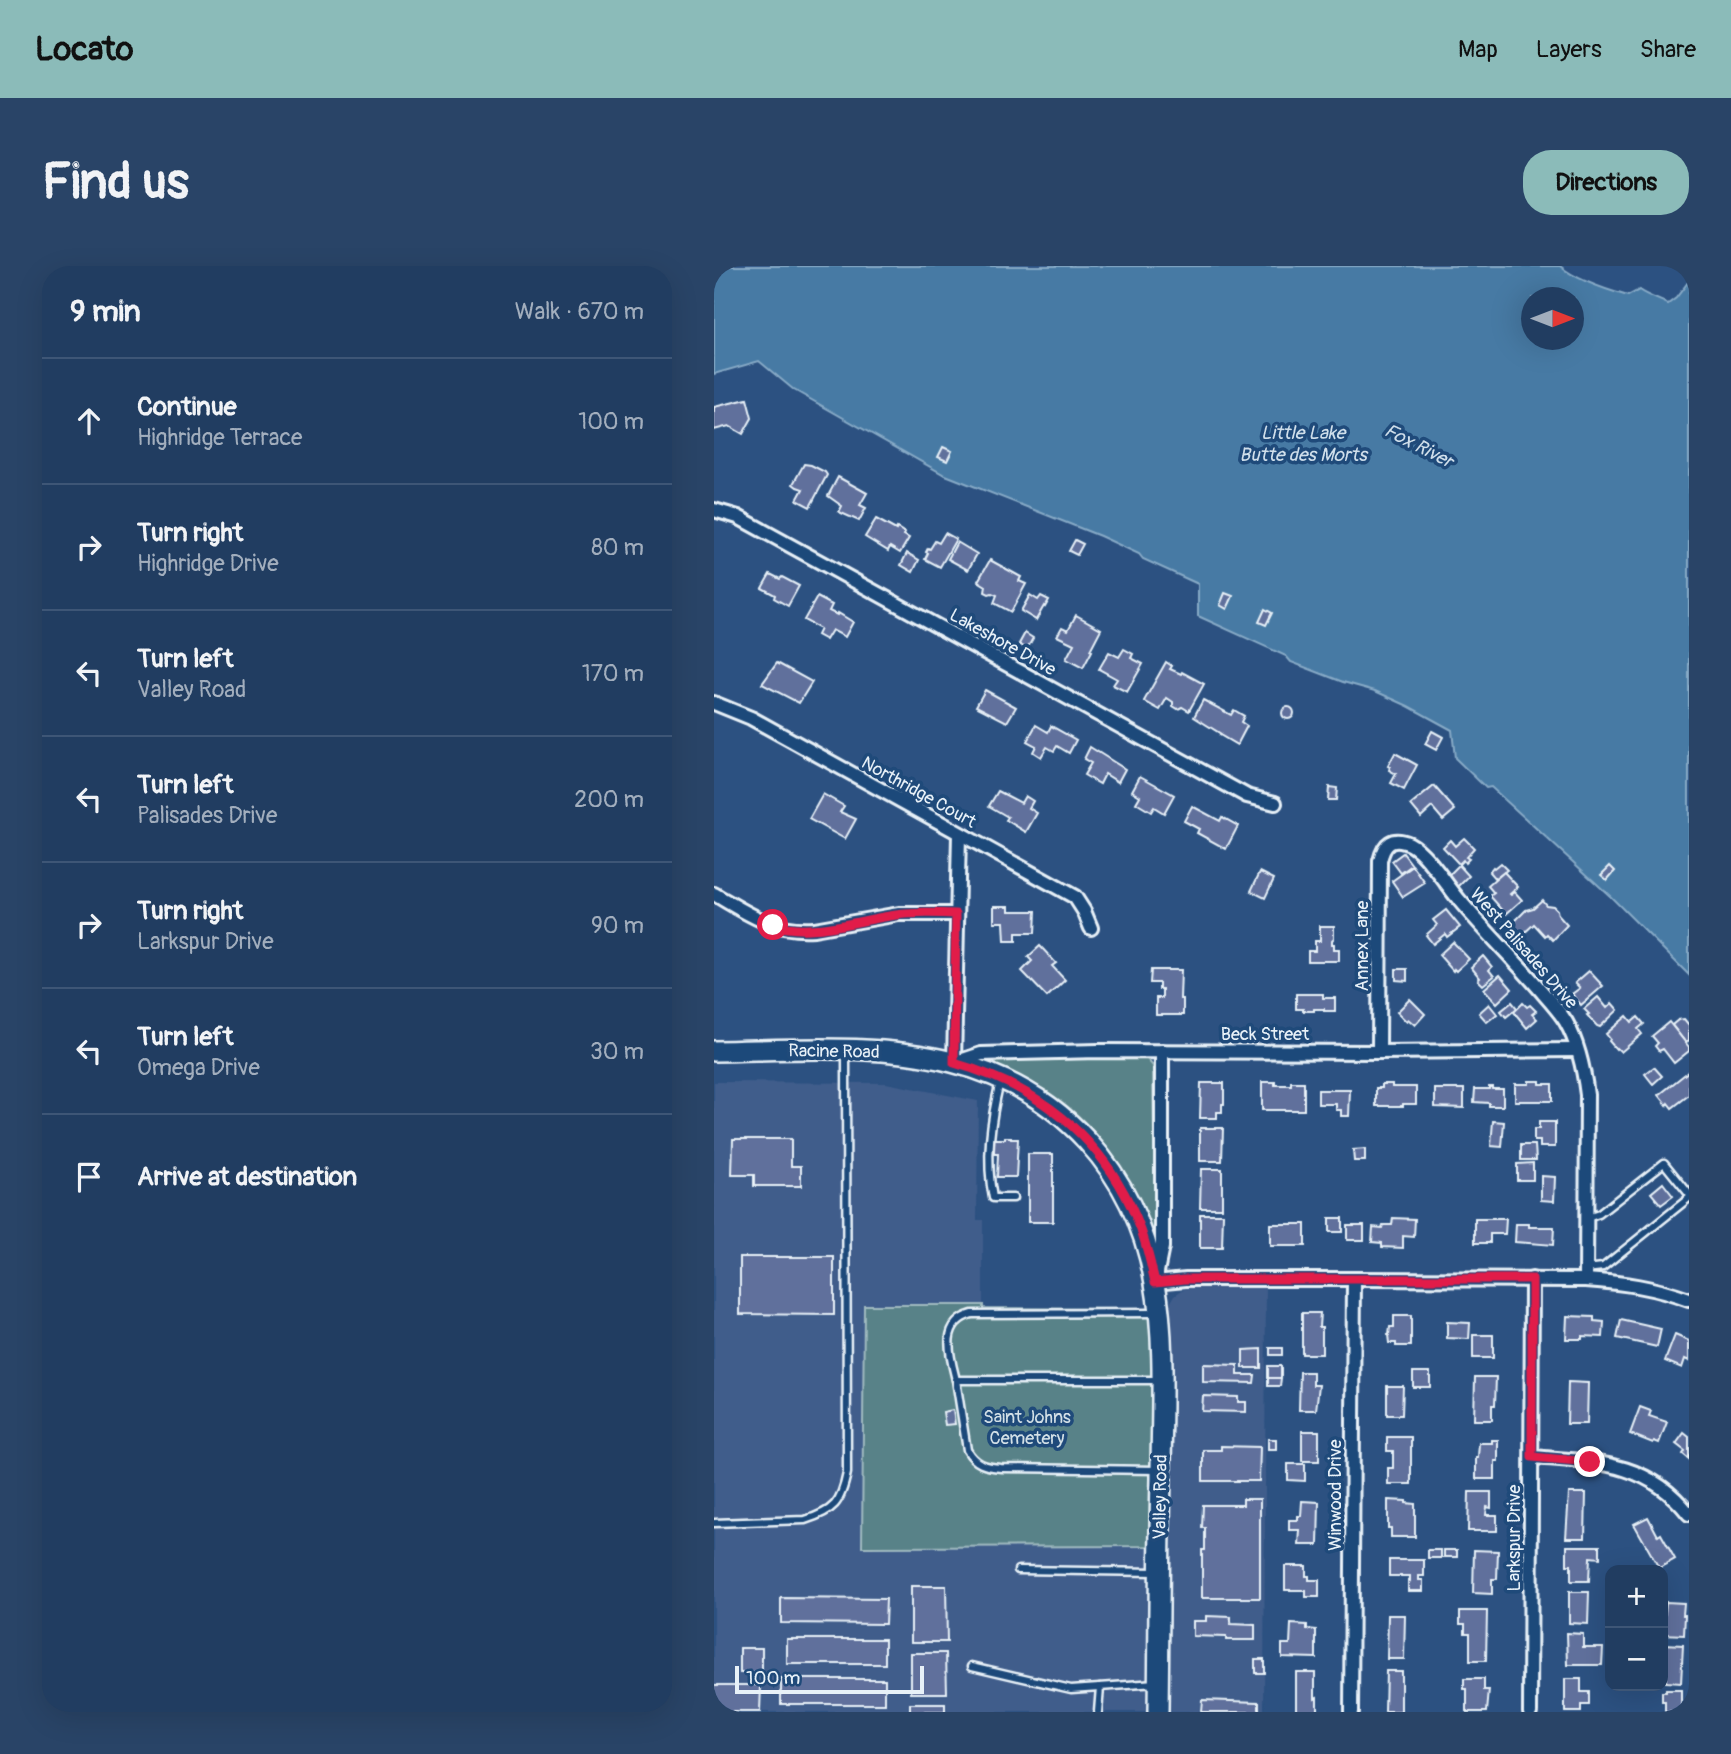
<!DOCTYPE html>
<html lang="en">
<head>
<meta charset="utf-8">
<style>
	:root { --surface:#213d61; --page:#294467; --text:#f1f3f6; --muted:#a2aebd; --line:#3e5676; --accent:#8bbbb9 }
	body { margin:0; font-family:Pangolin,sans-serif; background:var(--page); color:var(--text) }
	.controls { position:absolute; right:21px; bottom:21px; display:grid; overflow:hidden; border-radius:14px; box-shadow:0 7px 28px #0002 }
	.controls button { width:63px; height:63px; display:grid; place-items:center; padding:0; border:0; border-bottom:2px solid var(--line); background:var(--surface); color:var(--text); font:35px sans-serif }
	.compass { position:absolute; left:807px; top:21px; width:63px; height:63px; border-radius:50%; background:var(--surface); box-shadow:0 7px 28px #0002; rotate:90deg }
	.scale { position:absolute; left:21px; bottom:18px; width:189px; box-sizing:border-box; padding-left:7px; border:4px solid #e8f1f8; border-top:0; font-size:19px; line-height:24px; white-space:nowrap; color:#e8f1f8; -webkit-text-stroke:5px #1f4a7a; paint-order:stroke }
	.stop { position:absolute; width:21px; height:21px; margin:-16px; border:5px solid #e11d48; border-radius:50%; background:#fff }
	.stop.end { background:#e11d48; border-color:#fff; box-shadow:0 2px 7px #0008 }
	.list { margin:0; padding:0; list-style:none }
	h2 { display:flex; justify-content:space-between; align-items:center; height:91px; margin:0; padding:0 28px; font-size:30px }
	h2 small { font-size:23px; font-weight:400; color:var(--muted) }
	.list li { display:grid; grid-template-columns:46px 1fr auto; gap:21px; align-items:center; box-sizing:border-box; height:126px; padding:0 28px; border-top:2px solid var(--line) }
	.list b { display:block; font-size:26px; white-space:nowrap }
	.list p { margin:0; font-size:23px; white-space:nowrap; color:var(--muted) }
	.list em { font-size:23px; font-style:normal; color:var(--muted) }
	.icon { flex:none; width:38px; height:38px; fill:none; stroke:currentColor; stroke-width:2; stroke-linecap:round; stroke-linejoin:round }
	.map { position:relative; flex:none; width:975px; height:1446px; overflow:hidden; border-radius:28px }
	header { display:flex; align-items:center; gap:42px; box-sizing:border-box; height:98px; padding:0 35px; background:var(--accent); color:#111 }
	header strong { font-size:33px }
	nav { display:flex; gap:38px; margin-inline-start:auto; font-size:24px }
	.intro { display:flex; align-items:center; justify-content:space-between; box-sizing:border-box; height:168px; padding:0 42px }
	h1 { margin:0; font-size:49px }
	.button { padding:18px 32px; border-radius:28px; background:var(--accent); color:#111; font-size:24px; font-weight:700 }
	main { display:flex; gap:42px; padding:0 42px }
	aside { flex:1; background:var(--surface); border-radius:28px; box-shadow:0 7px 28px #0002 }
	.map>svg:first-child { display:block }
	.built { fill:#3f5d8b }
	.green { fill:#598288; stroke:#a0bac0; stroke-width:2 }
	.water { fill:#477aa4; stroke:#87aac6; stroke-width:2; fill-rule:evenodd }
	.building { fill:#616f9c; stroke:#e8f1f8; stroke-width:2 }
	.lines { fill:none; stroke-linecap:round; stroke-linejoin:round }
	.service-casing { stroke:#e8f1f8; stroke-width:11 }
	.minor-casing { stroke:#e8f1f8; stroke-width:18 }
	.secondary-casing { stroke:#e8f1f8; stroke-width:24 }
	.service { stroke:#1f4a7a; stroke-width:6 }
	.minor { stroke:#1f4a7a; stroke-width:12 }
	.secondary { stroke:#1f4a7a; stroke-width:19 }
	.route { stroke:#e11d48; stroke-width:9 }
	.labels { text-anchor:middle; stroke-width:7; stroke-linejoin:round; paint-order:stroke }
	.street-label { font-size:18px; fill:#e8f1f8; stroke:#1f4a7a }
	.park-label { font-size:18px; fill:#d3e0e7; stroke:#1f4a7a }
	.water-label { font-size:19px; font-style:italic; fill:#d0dfeb; stroke:#1f4a7a }
</style>
</head>
<body>
<header>
<strong>Locato</strong>
<nav><a>Map</a><a>Layers</a><a>Share</a></nav>
</header>
<div class="intro"><h1>Find us</h1><a class="button">Directions</a></div>
<main>
<aside>
<h2>9 min<small>Walk · 670 m</small></h2>
<ul class="list">
<li><svg class="icon" aria-label="ahead" viewBox="0 0 24 24"><path d="M12 20V5M6 11l6-6 6 6"/></svg><div><b>Continue</b><p>Highridge Terrace</p></div><em>100 m</em></li>
<li><svg class="icon" aria-label="right" viewBox="0 0 24 24"><path d="M7 20v-9h11M14 6l5 5-5 5"/></svg><div><b>Turn right</b><p>Highridge Drive</p></div><em>80 m</em></li>
<li><svg class="icon" aria-label="left" viewBox="0 0 24 24"><path d="M17 20v-9H6M10 6l-5 5 5 5"/></svg><div><b>Turn left</b><p>Valley Road</p></div><em>170 m</em></li>
<li><svg class="icon" aria-label="left" viewBox="0 0 24 24"><path d="M17 20v-9H6M10 6l-5 5 5 5"/></svg><div><b>Turn left</b><p>Palisades Drive</p></div><em>200 m</em></li>
<li><svg class="icon" aria-label="right" viewBox="0 0 24 24"><path d="M7 20v-9h11M14 6l5 5-5 5"/></svg><div><b>Turn right</b><p>Larkspur Drive</p></div><em>90 m</em></li>
<li><svg class="icon" aria-label="left" viewBox="0 0 24 24"><path d="M17 20v-9H6M10 6l-5 5 5 5"/></svg><div><b>Turn left</b><p>Omega Drive</p></div><em>30 m</em></li>
<li><svg class="icon" aria-label="arrive" viewBox="0 0 24 24"><path d="M6 21V4h12l-3 4 3 4H6"/></svg><div><b>Arrive at destination</b></div></li>
</ul>
</aside>
<div class="map">
<svg width="975" height="1446" viewBox="0 0 975 1446">
	<rect width="100%" height="100%" fill="#2c5181"/>
	<filter id="ink" filterUnits="userSpaceOnUse"><feTurbulence type="fractalNoise" baseFrequency=".0143" numOctaves="2"/><feDisplacementMap in="SourceGraphic" scale="14" xChannelSelector="R" yChannelSelector="G"/><feConvolveMatrix kernelMatrix="1 2 1 2 8 2 1 2 1" color-interpolation-filters="sRGB"/></filter>
	<g filter="url(#ink)">
		<g class="built">
			<path d="M0,816l172,1 92,18 -1,119h6v85h-119l-2,242 286,-1 -1,166h-433z"/>
			<path d="M552,1018l-2,428h-95l3,-328 -4,-74 2,-7 5,-8 7,-5 14,-4z"/>
		</g>
		<g class="green">
			<path d="M402,792l31,1 6,7 2,151 3,9 -2,15 -2,-2c-18,-59 -58,-118 -111,-150 -14,-8 -29,-15 -44,-21l-3,-3v-3l2,-3h5z"/>
			<path d="M150,1039h119v3l175,1 1,237 -297,1z"/>
		</g>
		<path class="water" d="M0,0h846c16,14 47,24 68,30l11,-6c8,6 19,9 29,14l8,-6 13,-17v694l-79,-79 -119,-109 -5,1 -31,-30 -3,-28 -44,-24 -33,-15 -32,-9 -52,-20 -5,-6 -88,-40v-32l-55,-25 -4,-5 -39,-18 -157,-62 -149,-84 -35,-29 -45,13zM818,32h42v42h-42z"/>
		<g class="building">
			<path d="M33,133l5,19 -9,16 -14,-8 -15,4v-23z"/>
			<path d="M229,181l9,4 -5,10 -9,-4z"/>
			<path d="M90,198l7,1 14,7 2,3 -17,32 -13,-7 6,-11 -6,-2 -4,-3z"/>
			<path d="M124,211l29,16 -7,12 6,3 -7,13 -20,-9 3,-6 -14,-10z"/>
			<path d="M162,253l20,11 1,-2 8,5 -1,2 5,3 -9,15 -10,-6 -2,4 -23,-14z"/>
			<path d="M231,267l11,6 -16,28 -15,-8 3,-6 -2,-1 2,-4 2,1 5,-8 4,2z"/>
			<path d="M361,274l8,4 -6,11 -8,-4z"/>
			<path d="M243,276l20,12 -9,16 -20,-11z"/>
			<path d="M193,287l12,7 -6,12 -12,-7z"/>
			<path d="M276,294l31,17 -2,4 7,3 -15,28 -17,-9 3,-8 -5,-2 -3,1 -4,-2 1,-6 -8,-5z"/>
			<path d="M56,308l10,5 2,-2 17,9 -11,20 -14,-8 1,-3 -13,-7z"/>
			<path d="M511,327l8,3 -6,13 -7,-4z"/>
			<path d="M316,329l8,5 3,-4 8,4 -4,7 -1,-1 -8,14 -15,-9z"/>
			<path d="M103,331l15,8 -3,6 8,4 1,-2 15,9 -8,15 -13,-7 -6,10 -9,-5 3,-6 -16,-9z"/>
			<path d="M551,343l7,4 -6,12 -7,-3z"/>
			<path d="M362,349l25,14 -11,21 2,1 -9,17 -17,-9 8,-15 -17,-8 5,-9 6,3z"/>
			<path d="M311,367l8,5 -6,11 -8,-5z"/>
			<path d="M410,383l9,5 -2,4 12,6 -16,28 -14,-7 4,-6 -18,-10 10,-17 10,5z"/>
			<path d="M452,396l6,4 -2,3 11,5 1,-2 22,12 -15,27 -7,-4 -4,2 -5,-3v-4l-6,-4 -7,12 -16,-9z"/>
			<path d="M63,397l35,19 -13,21 -37,-19z"/>
			<path d="M271,424l31,17 -9,15 -31,-16z"/>
			<path d="M489,434l28,15 3,-5 10,6 -3,6 6,4 -10,19 -17,-10 1,-1 -27,-17z"/>
			<circle cx="574" cy="447" r="6"/>
			<path d="M322,459l12,7 3,-6 25,14 -7,13 -12,-7 -3,5 -7,-4 -6,10 -8,-5 3,-6 -9,-5z"/>
			<path d="M718,465l11,6 -7,13 -11,-6z"/>
			<path d="M376,481l35,22 -7,13 -13,-8 -5,10 -16,-9 7,-12 -7,-4z"/>
			<path d="M681,487l22,12 -13,25 -13,-7 5,-9 -7,-4 1,-3 -2,-1z"/>
			<path d="M426,510l34,19 -10,18 -10,-6 -3,5 -15,-9 4,-7 -8,-5z"/>
			<path d="M720,520l21,24 -12,10 -11,-13 -11,10 -10,-12z"/>
			<path d="M615,521l8,1 -1,12h-8z"/>
			<path d="M284,525l23,12 4,-7 8,5 -4,7 8,5 -11,19 -20,-12 2,-3 -19,-11z"/>
			<path d="M109,528l21,12 -4,6 16,7 -11,20 -36,-20z"/>
			<path d="M478,540l28,15 2,-4 16,9 -12,23 -29,-16 2,-4 -15,-8z"/>
			<path d="M750,572l10,10 -8,9 3,2 -4,4 -2,-3 -4,4 -16,-17 7,-7 5,6z"/>
			<path d="M689,587l9,12 -11,8 -9,-12z"/>
			<path d="M786,597l7,7 -12,9 -6,-7 4,-5 1,1z"/>
			<path d="M745,599l10,11 -11,11 -10,-11z"/>
			<path d="M699,600l12,17 -22,14 -11,-16z"/>
			<path d="M896,600l5,5 -8,9 -6,-5z"/>
			<path d="M546,606l14,7 -9,19 -14,-7z"/>
			<path d="M790,606l14,15 -8,7 1,1 4,-3 7,8 -16,14 -16,-18 4,-3 -6,-7z"/>
			<path d="M828,634l4,5 7,1 4,4 1,5 9,10 -14,15 -6,-6 -2,2 -11,-12 -13,12 -10,-11 15,-15 7,-2z"/>
			<path d="M280,640h15v5h27l-1,22h-19v8h-11l-1,-19h-10z"/>
			<path d="M732,644l14,17 -13,10 -2,-3 -12,10 -7,-9 11,-10 -4,-5z"/>
			<path d="M606,660h14v12l-2,2v4h2v5h5v12h-31v-10h7v-10h5z"/>
			<path d="M739,676l16,17 -13,12 -2,-2 -1,2 -14,-16z"/>
			<path d="M326,680l16,17 -4,3 13,14 -18,17 -25,-26 10,-10 -4,-4z"/>
			<path d="M769,690l9,11 -3,3 5,6 -11,9 -5,-5 2,-2 -9,-11z"/>
			<path d="M682,703h11v12l-11,-1z"/>
			<path d="M437,704h30l-1,29h3v16h-27v-17h6v-9h-3v-6h-9z"/>
			<path d="M875,705l14,15 -22,19 -9,-11 8,-6 -5,-5z"/>
			<path d="M786,709l12,14 -15,14 -13,-14z"/>
			<path d="M582,728h27v4h12v13h-11v-2h-10v2h-11v-2h-7z"/>
			<path d="M884,731l9,11 5,-5 6,7 -18,17 -3,-1 -10,-11 2,-1 -5,-5z"/>
			<path d="M696,733l15,15 -10,11 -7,-6 -2,2 -9,-9z"/>
			<path d="M798,736l5,6 -11,9 -5,-6z"/>
			<path d="M809,737l4,4 3,-2 6,6 -4,3 5,5 -10,9 -13,-16z"/>
			<path d="M775,738l8,10 -10,8 -8,-9z"/>
			<path d="M913,750l5,6 6,-5 6,7 -6,5 4,5 -21,18 -4,-4 -1,1 -7,-8 1,-2 -4,-5z"/>
			<path d="M970,753l5,6v15l-3,3 -14,-18 6,-5z"/>
			<path d="M955,756l20,25v4l-15,12 -11,-14 -4,2 -4,-5 3,-3 -6,-7z"/>
			<path d="M940,801l8,9 -9,8 -8,-10z"/>
			<path d="M975,805v24l-17,13 -4,-5 -1,2 -8,-10z"/>
			<path d="M815,815h11v3h12v17h-37v-17h14z"/>
			<path d="M548,816h13v3h16v-3h13v28h-42z"/>
			<path d="M487,817h23v21h-2v8h-5v6h-17z"/>
			<path d="M668,818h10v3h24v17h-13v2h-27v-18h6z"/>
			<path d="M775,821h3v2h11v17h-14v-3l-15,-1 1,-13h14z"/>
			<path d="M721,823h29v19l-29,-1z"/>
			<path d="M604,824h32l-1,26h-8v-6h-5v-6h-18z"/>
			<path d="M779,855l11,1 -2,25 -11,-1z"/>
			<path d="M825,856h16v25h-15v-6h-6v-12h5z"/>
			<path d="M486,862h23l-1,33h-22z"/>
			<path d="M291,871h6v2h7l-2,38h-19l1,-23h-4v-15h11z"/>
			<path d="M19,873h58v27h10v20h-47v-11h-22z"/>
			<path d="M807,879h14l1,15h-15z"/>
			<path d="M651,883v12h-11l-1,-11z"/>
			<rect x="314" y="888" width="25" height="68"/>
			<path d="M819,897v17h-16v-16z"/>
			<path d="M487,903h21v39h-22z"/>
			<path d="M827,910l14,1 -1,24 -13,-1z"/>
			<path d="M949,917l10,13 -12,9 -10,-12z"/>
			<path d="M486,948h23l-1,34h-22z"/>
			<rect x="615" y="952" width="13" height="14"/>
			<path d="M679,952l22,1 -1,18 -11,-1v12l-21,-1v-4l-10,-1 1,-15 9,1 1,-3h9z"/>
			<path d="M761,953h31l-1,15h-15v9h-15z"/>
			<rect x="556" y="958" width="35" height="22"/>
			<path d="M802,958h13v3h25l-1,18 -38,-3z"/>
			<rect x="633" y="959" width="17" height="15"/>
			<path d="M26,991h94v58l-94,-1z"/>
			<path d="M588,1047h18l-1,14h3v27h-20z"/>
			<path d="M680,1050h17v30h-15v-3h-7l-1,-8h1l1,-8h4z"/>
			<path d="M853,1050l27,1v4l10,1 -1,15 -21,-1v3h-16z"/>
			<path d="M907,1054l40,9 -4,18 -40,-9z"/>
			<path d="M733,1056l23,1 -1,16 -22,-1z"/>
			<rect x="759" y="1069" width="20" height="23"/>
			<path d="M961,1069l14,6v20l-4,-2 -3,9 -17,-7z"/>
			<rect x="556" y="1082" width="12" height="7"/>
			<path d="M547,1083v19h-18v-18z"/>
			<path d="M489,1098l35,1v10h17l-1,8 -51,-1z"/>
			<rect x="554" y="1100" width="13" height="12"/>
			<path d="M586,1106h13v13h6l-3,25h-17z"/>
			<rect x="699" y="1106" width="17" height="15"/>
			<path d="M761,1111h21l-1,28h-3v15h-18z"/>
			<path d="M554,1112h13l-1,8h-12z"/>
			<path d="M854,1116l20,1 -1,41h-20z"/>
			<path d="M673,1120h16l-1,29h-15z"/>
			<path d="M489,1130l35,1v5h8v10l-44,-1z"/>
			<path d="M926,1141l11,4 -2,5 18,6 -8,21 -5,-2 -1,2 -23,-9z"/>
			<path d="M239,1144l2,14 -10,1 -2,-13z"/>
			<rect x="588" y="1165" width="17" height="30"/>
			<path d="M970,1167l5,4v22l-6,-5 2,-3 -9,-7z"/>
			<path d="M673,1171h24v47h-23v-16h5v-17h-6z"/>
			<rect x="554" y="1173" width="8" height="10"/>
			<path d="M778,1174h6v21h-3v18h-19v-22h2l1,-14h13z"/>
			<path d="M507,1180l39,1 -1,34h-56v-31h18z"/>
			<path d="M574,1198h17v17l-17,-1z"/>
			<path d="M755,1226h22v16l-4,-1 -1,8h11v16h-29z"/>
			<path d="M855,1227h17l-1,45h-19z"/>
			<path d="M529,1233h17v99h-58v-48h3v-22h-3l1,-23h40z"/>
			<path d="M674,1234l18,1v2l9,1v33h-24v-9h-3z"/>
			<path d="M588,1235l17,1 -1,43h-19l1,-15h-11v-10h9v-4h3z"/>
			<path d="M934,1251l10,19 3,-2 14,25 -16,9 -25,-44z"/>
			<path d="M853,1280h33v12l-10,-1 -1,24h-18v-16h-4z"/>
			<rect x="714" y="1284" width="13" height="8"/>
			<rect x="730" y="1284" width="13" height="7"/>
			<path d="M760,1284l24,1 -1,28h-5v15l-19,-1z"/>
			<path d="M675,1294h35v16h-5v4h4v11h-15v-11l2,1v-5h-21z"/>
			<path d="M571,1300h21v10h3v4h10v17h-13v-6h-3v-1h-18z"/>
			<path d="M197,1320h35l1,56h-36z"/>
			<path d="M855,1326h20l-1,32 -19,-1z"/>
			<path d="M67,1332l105,1 -1,25 -104,-1z"/>
			<path d="M952,1336l18,1 -1,12h2l-1,20 -21,-1z"/>
			<path d="M746,1345h27l-1,50h-16v-28h-5v-9h-5z"/>
			<path d="M674,1349h17l-1,44h-17z"/>
			<path d="M492,1350l25,1 -1,7 25,1v15h-29v-3l-33,-1v-15h13z"/>
			<path d="M577,1358l16,1v4l9,1v28l-34,-1v-13h8z"/>
			<path d="M853,1367l16,1v13h20l-1,18h-34z"/>
			<rect x="73" y="1373" width="98" height="25"/>
			<path d="M949,1378l20,1 -2,38 -15,-1v-22h-3z"/>
			<rect x="26" y="1382" width="22" height="25"/>
			<path d="M197,1387h35l1,40h-36z"/>
			<rect x="541" y="1393" width="9" height="14"/>
			<path d="M672,1405h15v41h-16z"/>
			<path d="M582,1406h19v26l2,-1v15h-21z"/>
			<rect x="67" y="1413" width="104" height="25"/>
			<path d="M750,1413h20v11h5l-2,22h-20v-23h-3z"/>
			<path d="M851,1413h16v13h8v13h-8v7h-16z"/>
			<path d="M0,1419h47l-1,27h-46z"/>
			<path d="M952,1424h15v22h-16v-10h-3v-10h4z"/>
			<path d="M488,1434l57,2v10h-58z"/>
			<rect x="196" y="1438" width="35" height="8"/>
		</g>
		<g class="lines">
			<defs>
				<g id="service">
					<path d="M286,815c-9,38 -15,78 -7,117h20"/>
					<path d="M873,952l12,-4 65,-51 25,31"/>
					<path d="M872,1003l17,-2 86,-69"/>
					<path d="M443,1047l-185,1c-33,9 -22,42 -16,66h205"/>
					<path d="M242,1114l11,70c8,14 18,17 34,18l158,2"/>
					<path d="M0,1257l91,-3c29,-9 36,-17 42,-47l-1,-423"/>
					<path d="M304,1304l139,2"/>
					<path d="M258,1400l99,23 85,-6"/>
					<path d="M384,1446l2,-25"/>
				</g>
				<g id="minor">
					<path d="M0,244l24,7 509,279 28,7"/>
					<path d="M0,437l37,15 324,179 9,14 7,17"/>
					<path d="M245,568l-5,229 27,-9 117,-3 281,1 198,-2"/>
					<path d="M0,628c35,20 58,38 100,35l85,-15h57"/>
					<path d="M448,785v196l-7,35 31,-3h168l232,1c38,3 67,7 103,20"/>
					<path d="M665,786l1,-191c4,-18 12,-25 30,-17 16,8 38,43 50,57 26,31 56,60 83,92 8,9 17,19 23,29 12,21 18,49 21,73l-1,185"/>
					<path d="M818,1191c61,5 115,3 157,57"/>
					<path d="M637,1446l3,-433"/>
					<path d="M816,1446l2,-433"/>
				</g>
				<path id="secondary" d="M0,785c78,-1 162,-8 238,11 109,27 184,110 203,221 11,61 6,133 6,196 -2,77 -2,155 -3,233"/>
			</defs>
			<use href="#service" class="service-casing"/>
			<use href="#minor" class="minor-casing"/>
			<use href="#secondary" class="secondary-casing"/>
			<use href="#service" class="service"/>
			<use href="#minor" class="minor"/>
			<use href="#secondary" class="secondary"/>
		</g>
	</g>
	<g class="lines" filter="url(#ink)">
		<path class="route" d="M59,659c39,12 84,-5 123,-10 20,-3 40,-2 60,-1l-2,149c89,25 154,79 187,167 6,17 10,35 14,52l30,-3h347v178l58,5"/>
	</g>
	<g class="labels">
		<g class="street-label">
			<text transform="translate(289 376) rotate(29)" y="6">Lakeshore Drive</text>
			<text transform="translate(205 526) rotate(29)" y="6">Northridge Court</text>
			<text transform="translate(648 680) rotate(-90)" y="6">Annex Lane</text>
			<text transform="translate(810 682) rotate(49)" y="6">West Palisades Drive</text>
			<text x="551" y="774">Beck Street</text>
			<text transform="translate(120 785) rotate(1)" y="6">Racine Road</text>
			<text transform="translate(621 1229) rotate(-90)" y="6">Winwood Drive</text>
			<text transform="translate(446 1231) rotate(-89)" y="6">Valley Road</text>
			<text transform="translate(800 1272) rotate(-90)" y="6">Larkspur Drive</text>
		</g>
		<g class="park-label">
			<text x="313" y="1157">Saint Johns<tspan x="313" dy="21">Cemetery</tspan></text>
		</g>
		<g class="water-label">
			<text x="589" y="173">Little Lake<tspan x="589" dy="22">Butte des Morts</tspan></text>
			<text transform="translate(705 179) rotate(27)" y="7">Fox River</text>
		</g>
	</g>
</svg>
<div class="controls">
<button>+</button>
<button>−</button>
</div>
<svg class="compass" viewBox="-18 -18 36 36"><path d="M0-13l5 13h-10z" fill="#e53935"/><path d="M0 13l5-13h-10z" fill="#a2aebd"/></svg>
<div class="scale">100 m</div>
<div class="stop" style="left:59px;top:659px"></div>
<div class="stop end" style="left:876px;top:1196px"></div>
</div>
</main>
</body>
</html>
